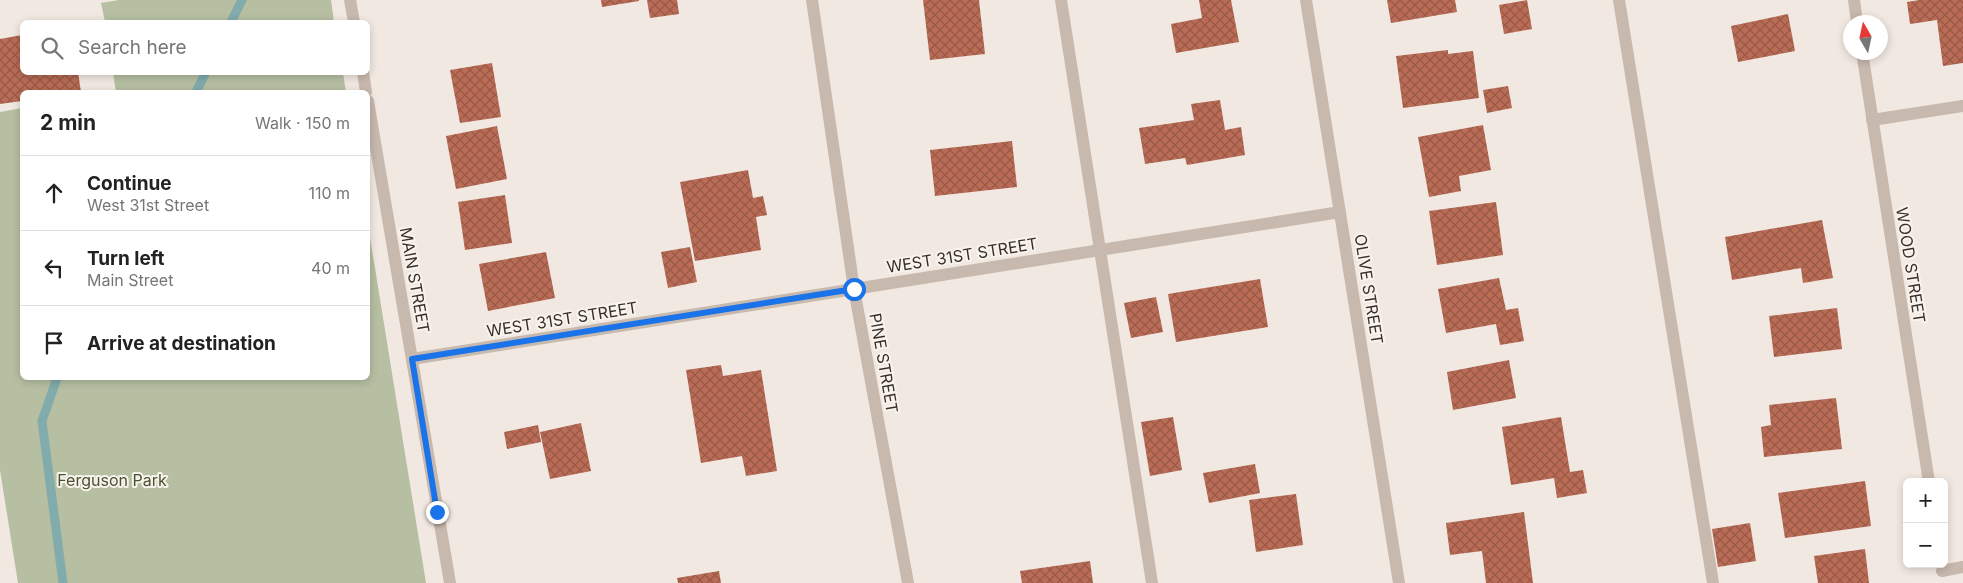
<!DOCTYPE html>
<html lang="en">
<head>
<meta charset="utf-8">
<style>
	:root { --surface:#fff; --page:#f6f6f6; --text:#222; --muted:#767676; --line:#e0e0e0 }
	body { margin:0; font-family:Inter,sans-serif; background:var(--page); color:var(--text) }
	.controls { position:absolute; right:15px; bottom:15px; display:grid; overflow:hidden; border-radius:8px; box-shadow:0 2px 8px #0003 }
	.controls button { width:45px; height:45px; display:grid; place-items:center; padding:0; border:0; border-bottom:1px solid var(--line); background:var(--surface); color:var(--text); font:25px sans-serif }
	.compass { position:absolute; left:1843px; top:15px; width:45px; height:45px; border-radius:50%; background:var(--surface); box-shadow:0 2px 8px #0003; rotate:351deg }
	.stop { position:absolute; width:15px; height:15px; margin:-11px; border:4px solid #1a73e8; border-radius:50%; background:#fff }
	.stop.end { background:#1a73e8; border-color:#fff; box-shadow:0 1px 5px #0008 }
	.list { margin:0; padding:0; list-style:none }
	h2 { display:flex; justify-content:space-between; align-items:center; height:65px; margin:0; padding:0 20px; font-size:21px }
	h2 small { font-size:16px; font-weight:400; color:var(--muted) }
	.list li { display:grid; grid-template-columns:32px 1fr auto; gap:15px; align-items:center; box-sizing:border-box; height:75px; padding:0 20px; border-top:1px solid var(--line) }
	.list b { display:block; font-size:19px; white-space:nowrap }
	.list p { margin:0; font-size:16px; white-space:nowrap; color:var(--muted) }
	.list em { font-size:16px; font-style:normal; color:var(--muted) }
	.icon { flex:none; width:28px; height:28px; fill:none; stroke:currentColor; stroke-width:2; stroke-linecap:round; stroke-linejoin:round }
	.map { position:relative; flex:none; width:1963px; height:583px; overflow:hidden }
	.search { position:absolute; background:var(--surface); box-shadow:0 2px 8px #0003; left:20px; top:20px; width:350px; height:55px; display:flex; align-items:center; gap:12px; box-sizing:border-box; padding:0 18px; border-radius:8px; color:var(--muted); font-size:19px }
	.panel { position:absolute; background:var(--surface); box-shadow:0 2px 8px #0003; left:20px; top:90px; width:350px; height:290px; border-radius:8px }
	.map>svg:first-child { display:block }
	.park { fill:#b6bfa2 }
	.lines { fill:none; stroke-linecap:round; stroke-linejoin:round }
	.stream { stroke:#82abab; stroke-width:9 }
	.building { fill:url(#building-cross-hatch) }
	.minor { stroke:#c8b9ae; stroke-width:12 }
	.route { stroke:#1a73e8; stroke-width:6 }
	.labels { text-anchor:middle; stroke-width:4; stroke-linejoin:round; paint-order:stroke }
	.street-label { font-size:16px; fill:#382f2b; stroke:#f9f3ed }
	.park-label { font-size:16px; fill:#485331; stroke:#f9f3ed }
</style>
</head>
<body>
<div class="map">
<svg width="1963" height="583" viewBox="0 0 1963 583">
	<defs>
		<pattern id="building-cross-hatch" width="8" height="8" patternUnits="userSpaceOnUse" patternTransform="scale(1.25)"><rect width="8" height="8" fill="#ba6c56"/><path d="M0 0l8 8M0 8l8-8" fill="none" stroke="#985947"/></pattern>
	</defs>
	<rect width="100%" height="100%" fill="#f1e9e1"/>
	<g class="park">
		<path d="M119,0h212l3,22h-229l-4,-19z"/>
		<path d="M113,73h230l3,19h-230z"/>
		<path d="M22,108v270h346v-153l58,358h-408l-18,-113v-358z"/>
	</g>
	<g class="lines">
		<g class="stream">
			<path d="M231,22l11,-22"/>
			<path d="M196,92l10,-20"/>
			<path d="M57,378l-15,43 21,162"/>
		</g>
	</g>
	<g class="building">
		<path d="M601,0h38v1l-37,6z"/>
		<path d="M647,0h30l2,14 -29,4z"/>
		<path d="M923,0h56l6,54 -55,6z"/>
		<path d="M1199,0h32l8,42 -63,11 -5,-29 31,-6z"/>
		<path d="M1387,0h68l2,12 -66,11z"/>
		<path d="M1527,0l5,29 -28,5 -5,-29z"/>
		<path d="M1919,0h44v63l-20,3 -6,-46 -27,4 -3,-22z"/>
		<path d="M1788,14l7,37 -57,11 -7,-36z"/>
		<path d="M22,35v37h56l3,20h-59v9l-22,3v-65z"/>
		<path d="M1448,50v4l25,-3 6,47 -76,10 -7,-52z"/>
		<path d="M492,63l9,54 -41,6 -10,-53z"/>
		<path d="M1508,86l4,22 -25,5 -4,-23z"/>
		<path d="M1220,100l5,30 16,-3 4,28 -58,10 -2,-7 -40,6 -6,-36 55,-8 -3,-16z"/>
		<path d="M1483,125l8,45 -32,6 2,15 -32,6 -11,-60z"/>
		<path d="M497,126l10,53 -51,10 -10,-53z"/>
		<path d="M1012,141l5,46 -82,9 -5,-46z"/>
		<path d="M748,170l5,28 10,-2 4,19 -11,2 5,33 -66,11 -15,-79z"/>
		<path d="M505,195l7,48 -47,7 -7,-48z"/>
		<path d="M1496,202l7,53 -66,10 -8,-54z"/>
		<path d="M1822,220l11,58 -30,5 -2,-15 -69,12 -7,-43z"/>
		<path d="M690,247l7,35 -29,6 -7,-36z"/>
		<path d="M546,252l9,46 -67,13 -9,-47z"/>
		<path d="M1499,278l7,32 12,-2 6,33 -24,4 -4,-21 -50,9 -8,-44z"/>
		<path d="M1260,279l8,48 -92,15 -8,-48z"/>
		<path d="M1156,297l7,35 -32,6 -7,-35z"/>
		<path d="M1837,308l5,41 -68,8 -5,-41z"/>
		<path d="M1509,360l7,38 -63,12 -6,-38z"/>
		<path d="M721,365l2,11 38,-6 16,101 -31,5 -4,-20 -41,7 -15,-93z"/>
		<path d="M1836,398l6,51 -78,8 -3,-30 10,-2 -2,-20z"/>
		<path d="M1173,417l9,53 -32,6 -9,-54z"/>
		<path d="M1561,417l9,55 13,-2 4,23 -30,5 -3,-20 -43,7 -9,-58z"/>
		<path d="M581,423l10,48 -41,8 -10,-47z"/>
		<path d="M538,425l3,17 -34,7 -3,-17z"/>
		<path d="M1255,464l5,29 -51,10 -6,-30z"/>
		<path d="M1865,481l6,45 -86,12 -7,-45z"/>
		<path d="M1296,494l7,51 -47,7 -7,-52z"/>
		<path d="M1524,512l9,71h-47l-4,-32 -32,4 -4,-32z"/>
		<path d="M1750,523l6,38 -38,6 -6,-38z"/>
		<path d="M1865,549l4,34h-51l-4,-27z"/>
		<path d="M1090,561l3,22h-71l-2,-12z"/>
		<path d="M719,571l2,12h-43l-1,-5z"/>
	</g>
	<g class="lines">
		<g class="minor">
			<path d="M350,0l4,22"/>
			<path d="M812,0l42,289 54,294"/>
			<path d="M1061,0l91,583"/>
			<path d="M1306,0l93,583"/>
			<path d="M1619,0l94,583"/>
			<path d="M1854,0l3,22"/>
			<path d="M1862,52l67,430"/>
			<path d="M363,72l3,20"/>
			<path d="M368,101l82,482"/>
			<path d="M1872,120l91,-14"/>
			<path d="M412,359l928,-147"/>
			<path d="M1942,571l21,-4"/>
		</g>
	</g>
	<g class="lines">
		<path class="route" d="M437,512l-25,-153 442,-70"/>
	</g>
	<g class="labels">
		<g class="street-label">
			<text transform="translate(962 255) rotate(-9)" y="6">WEST 31ST STREET</text>
			<text transform="translate(1911 265) rotate(81)" y="6">WOOD STREET</text>
			<text transform="translate(415 280) rotate(80)" y="6">MAIN STREET</text>
			<text transform="translate(1369 289) rotate(81)" y="6">OLIVE STREET</text>
			<text transform="translate(562 319) rotate(-9)" y="6">WEST 31ST STREET</text>
			<text transform="translate(884 363) rotate(80)" y="6">PINE STREET</text>
		</g>
		<g class="park-label">
			<text x="112" y="486">Ferguson Park</text>
		</g>
	</g>
</svg>
<div class="controls">
<button>+</button>
<button>−</button>
</div>
<svg class="compass" viewBox="-18 -18 36 36"><path d="M0-13l5 13h-10z" fill="#e53935"/><path d="M0 13l5-13h-10z" fill="#767676"/></svg>
<div class="stop" style="left:854px;top:289px"></div>
<div class="stop end" style="left:437px;top:512px"></div>
<div class="search"><svg class="icon" aria-label="search" viewBox="0 0 24 24"><circle cx="10" cy="10" r="6"/><path d="M15 15l6 6"/></svg>Search here</div>
<section class="panel">
<h2>2 min<small>Walk · 150 m</small></h2>
<ul class="list">
<li><svg class="icon" aria-label="ahead" viewBox="0 0 24 24"><path d="M12 20V5M6 11l6-6 6 6"/></svg><div><b>Continue</b><p>West 31st Street</p></div><em>110 m</em></li>
<li><svg class="icon" aria-label="left" viewBox="0 0 24 24"><path d="M17 20v-9H6M10 6l-5 5 5 5"/></svg><div><b>Turn left</b><p>Main Street</p></div><em>40 m</em></li>
<li><svg class="icon" aria-label="arrive" viewBox="0 0 24 24"><path d="M6 21V4h12l-3 4 3 4H6"/></svg><div><b>Arrive at destination</b></div></li>
</ul>
</section>
</div>
</body>
</html>
